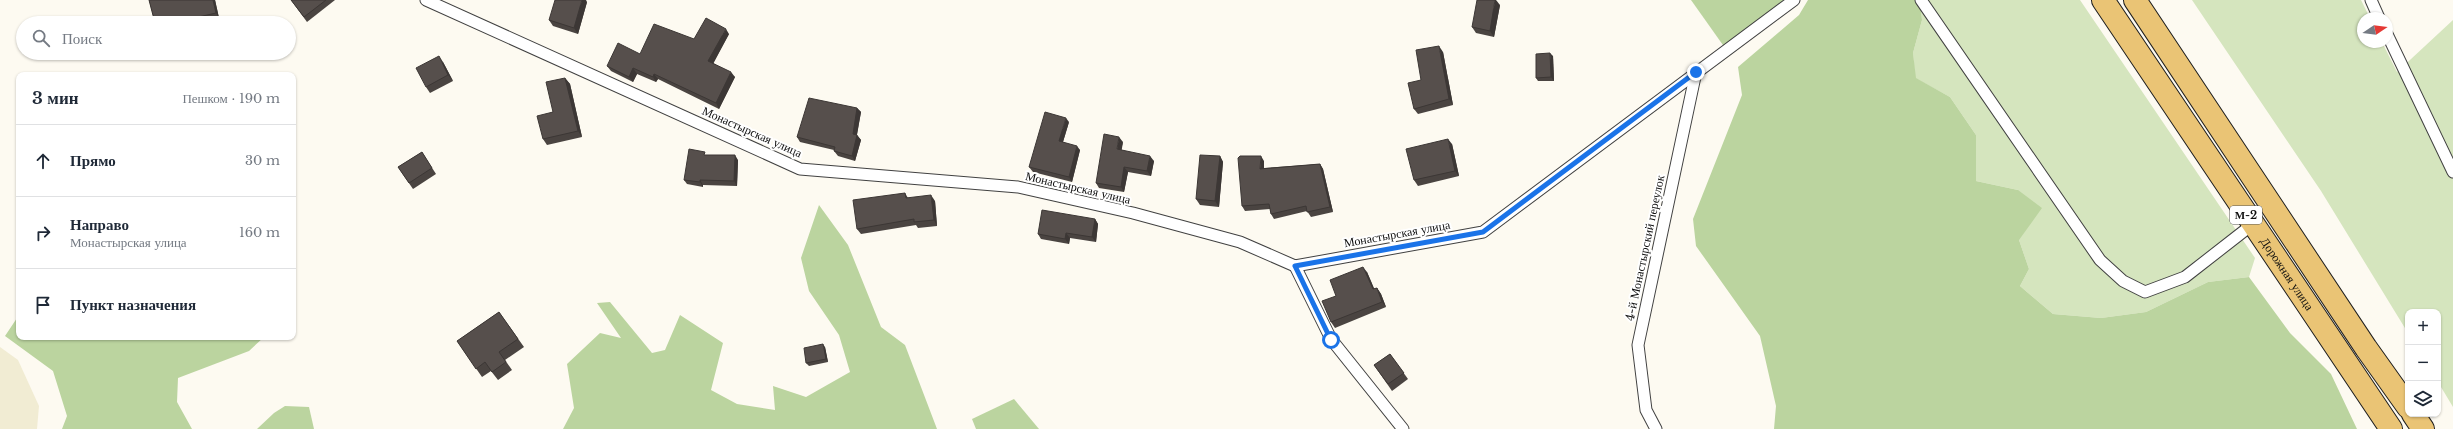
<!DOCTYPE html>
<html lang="ru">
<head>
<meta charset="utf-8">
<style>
	:root { --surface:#fff; --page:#f2f2f3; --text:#1f2937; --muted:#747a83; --line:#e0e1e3 }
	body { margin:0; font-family:"Libre Baskerville",serif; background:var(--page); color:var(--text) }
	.controls { position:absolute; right:12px; bottom:12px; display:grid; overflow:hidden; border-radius:8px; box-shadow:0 1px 3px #0004 }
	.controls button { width:36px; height:36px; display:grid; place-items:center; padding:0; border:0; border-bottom:1px solid var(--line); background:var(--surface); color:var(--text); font:20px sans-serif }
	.compass { position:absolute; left:2357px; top:12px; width:36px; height:36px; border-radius:50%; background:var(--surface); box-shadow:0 1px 3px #0004; rotate:77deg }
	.stop { position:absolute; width:12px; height:12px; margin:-9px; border:3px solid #1a73e8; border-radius:50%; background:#fff }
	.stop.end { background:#1a73e8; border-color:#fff; box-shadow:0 1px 4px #0008 }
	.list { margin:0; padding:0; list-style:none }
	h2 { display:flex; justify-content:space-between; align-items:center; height:52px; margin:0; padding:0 16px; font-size:17px }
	h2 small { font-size:13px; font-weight:400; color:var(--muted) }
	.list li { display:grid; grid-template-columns:26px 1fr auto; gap:12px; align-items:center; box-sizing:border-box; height:72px; padding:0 16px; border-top:1px solid var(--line) }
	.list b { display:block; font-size:15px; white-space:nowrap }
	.list p { margin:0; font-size:13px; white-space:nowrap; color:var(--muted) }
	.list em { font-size:13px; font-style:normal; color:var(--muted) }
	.icon { flex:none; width:22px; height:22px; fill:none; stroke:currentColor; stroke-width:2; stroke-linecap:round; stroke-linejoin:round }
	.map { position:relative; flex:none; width:2453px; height:429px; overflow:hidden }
	.search { position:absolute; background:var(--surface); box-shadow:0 1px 3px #0004; left:16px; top:16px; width:280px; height:44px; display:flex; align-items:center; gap:10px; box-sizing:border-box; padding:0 14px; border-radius:22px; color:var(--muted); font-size:15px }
	.panel { position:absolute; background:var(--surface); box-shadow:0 1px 3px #0004; left:16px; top:72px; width:280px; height:268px; border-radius:8px }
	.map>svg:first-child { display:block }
	.farmland { fill:#f1ecd3 }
	.green { fill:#d5e5be }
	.forest { fill:#bbd49f }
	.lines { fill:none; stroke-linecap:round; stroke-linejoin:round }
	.service-casing { stroke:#414141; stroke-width:13 }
	.primary-casing { stroke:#1f1f1f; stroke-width:24 }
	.service { stroke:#fff; stroke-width:11 }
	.primary { stroke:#eac475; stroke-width:22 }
	.wall { fill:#4a4441 }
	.shaded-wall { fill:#3c3735 }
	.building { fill:#564f4c; stroke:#3c3735 }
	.route { stroke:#1a73e8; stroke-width:5 }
	.labels { text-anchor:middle; stroke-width:4; stroke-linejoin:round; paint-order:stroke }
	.shield { fill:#fff; stroke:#565656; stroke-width:1 }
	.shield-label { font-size:11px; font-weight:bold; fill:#0e0e0e }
	.street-label { font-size:12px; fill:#0e0e0e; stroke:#fff }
</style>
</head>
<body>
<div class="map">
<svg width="2453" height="429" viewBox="0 0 2453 429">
	<rect width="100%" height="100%" fill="#fdfaf1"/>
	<path class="farmland" d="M0,347l18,13 21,46 -2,23h-37z"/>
	<g class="green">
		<path d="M1920,0h160l175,258 -6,19 -41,5 -62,30 -45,6 -48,-4 -33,-28 9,-17 -10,-29 -1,-50 -42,-9v-46l-26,-38 -35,-19 -2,-25 9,-33z"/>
		<path d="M2192,0h169l9,18h-7v24h19l15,30 56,-52v387l-15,-25v-70h-30v21l-87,-142z"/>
	</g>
	<g class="forest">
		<path d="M1691,0h107l-5,7 -63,48z"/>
		<path d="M1808,0h112l2,20 -9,33 3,25 34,19 26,38v46l42,9 24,18 -23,32 10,29 -9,17 33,28 48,4 45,-6 62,-30 41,-5 41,56 41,41 26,55h-583l2,-23 -16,-70 -64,-90 -3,-27 49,-124 -4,-28 61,-52z"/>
		<path d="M819,205l29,40 33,82 24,18 32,84h-374l11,-21 -7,-44 33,-31 21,5 -24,-35 13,-1 42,51 13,-3 15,-35 43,28 -12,47 26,14 38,6 -2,-24 33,11 44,-25 -11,-37 -30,-44 -8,-33z"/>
		<path d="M19,315v22h245l-15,14 -71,27 -1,24 15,27h-130l5,-13 -14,-45 -48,-35z"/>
		<path d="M1014,399l25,30h-63l-4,-10z"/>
		<path d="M285,406l24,1 5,22h-57l17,-16z"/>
	</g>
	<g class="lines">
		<defs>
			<g id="service">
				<path d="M426,0l374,169 218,18 115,26 107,29 55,24 188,-34 311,-232"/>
				<path d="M1921,0l179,260 23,21 22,11 40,-15 68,-53"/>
				<path d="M2371,0l8,18"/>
				<path d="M2387,34l66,138"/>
				<path d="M1295,266l36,73 72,90"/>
				<path d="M1656,429l-10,-19 -8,-65 58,-273"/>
			</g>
			<g id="primary">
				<path id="s1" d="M2103,0l288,429"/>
				<path d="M2135,0l231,348 42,59"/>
				<path d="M2413,414l10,15"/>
			</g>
		</defs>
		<use href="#service" class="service-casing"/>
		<use href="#primary" class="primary-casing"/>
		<use href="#service" class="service"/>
		<use href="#primary" class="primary"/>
	</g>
	<g class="wall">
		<path d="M149,0h66l4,18 -23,5h-41z"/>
		<path d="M291,0h44l-28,22z"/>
		<path d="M587,2l-9,32 -25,-8 -4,-6z"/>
		<path d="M1500,5l-6,32 -18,-4 -4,-6z"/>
		<path d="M729,34l-16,29 22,14 -16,32 -61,-30 -2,3 -19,-8 -4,8 -22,-11 -4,-5 87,-27z"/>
		<path d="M1443,52l10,53 -35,9 -4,-5 7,-29z"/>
		<path d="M1553,56l1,25h-16l-2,-3z"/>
		<path d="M443,62l10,19 -23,12 -4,-6z"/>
		<path d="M565,78l5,6 12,53 -35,8 -4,-6z"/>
		<path d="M857,108l4,4 -4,23 4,5 -6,21 -17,-5 -4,-5v-1l-34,-8 -3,-5z"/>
		<path d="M1069,122l-6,20 17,8 -8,32 -39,-10 -4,-5z"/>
		<path d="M1123,142l-2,8 33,11 -3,15 -23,-4 -4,20 -25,-4 -3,-5z"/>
		<path d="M1452,144l7,32 -41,10 -4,-6z"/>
		<path d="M422,152l14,22 -23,15 -15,-22z"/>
		<path d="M707,155l31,5 -1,26 -34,-1v2l-16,-3 -3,-4z"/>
		<path d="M1220,156l3,6 -4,45 -19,-2 -4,-6z"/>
		<path d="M1264,161v7l56,-4 3,5 10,43 -22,5 -4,-6 -33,8 -3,-5 -1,-5 -25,2 -3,-5z"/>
		<path d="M905,193l3,5 27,3 2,25 -19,2 -2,-3 -55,9 -4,-5z"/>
		<path d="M1095,219l3,5 -2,18 -26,-4 -1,6 -28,-5 -3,-5z"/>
		<path d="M1367,272l7,17 3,-1 4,6 5,13 -51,21 -4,-6 5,-26z"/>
		<path d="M499,312l25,35 -19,13 7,10 -14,10 -7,-9 -9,6 -25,-36z"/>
		<path d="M825,347l3,15 -19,4 -3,-3z"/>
		<path d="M1390,354l18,25 -16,12 -18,-26z"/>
	</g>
	<g class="shaded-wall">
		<path d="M213,0h2l4,18 -3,-5z"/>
		<path d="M582,0h4l1,2 -9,32 -4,-6z"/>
		<path d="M1495,0h1l4,5 -6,32 -4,-6z"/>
		<path d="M726,29l3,5 -17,32 -4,-5z"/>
		<path d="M1439,46l4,6 10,53 -4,-6z"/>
		<path d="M1550,53l3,3 1,25 -3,-4z"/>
		<path d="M439,56l4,6 10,19 -5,-6z"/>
		<path d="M633,68l4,6 -4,8 -4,-5z"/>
		<path d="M731,72l4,5 -16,32 -3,-6z"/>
		<path d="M654,74l4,5 -2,3 -3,-5z"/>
		<path d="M565,78l5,6 12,53 -4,-6z"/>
		<path d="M857,108l4,4 -5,27 -3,-5z"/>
		<path d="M1066,118l3,4 -7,23 -3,-4z"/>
		<path d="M857,135l4,5 -6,21 -3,-5z"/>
		<path d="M1119,137l4,5 -2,12 -4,-5z"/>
		<path d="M1448,139l4,5 7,32 -4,-5z"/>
		<path d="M1077,146l3,4 -8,32 -3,-5z"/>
		<path d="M735,155l3,5 -1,26 -3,-5z"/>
		<path d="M1150,156l4,5 -3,15 -4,-5z"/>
		<path d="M1220,156l3,6 -4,45 -4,-6z"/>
		<path d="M1261,156l3,5v13l-4,-5z"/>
		<path d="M1320,164l3,5 10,43 -3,-5z"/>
		<path d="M1124,167l4,5 -4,20 -3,-5z"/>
		<path d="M700,180l3,5v2l-3,-5z"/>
		<path d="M931,195l4,6 2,25 -3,-6z"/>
		<path d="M1095,219l3,5 -2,18 -4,-5z"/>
		<path d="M1066,233l4,5 -1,6 -4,-5z"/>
		<path d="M1363,267l4,5 10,23 -4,-6z"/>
		<path d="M1377,288l4,6 5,13 -4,-5z"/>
		<path d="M823,344l2,3 3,15 -2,-3z"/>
	</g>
	<g class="building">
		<path d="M149,0h64l3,13 -35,8v2h-26z"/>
		<path d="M291,0h35l-22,17z"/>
		<path d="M555,0h27l-8,28 -25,-8z"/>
		<path d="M1477,0h18l-5,31 -18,-4z"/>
		<path d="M706,18l20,11 -18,32 23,11 -15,31 -62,-29 -1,3 -20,-9 -4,9 -22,-11 11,-23 22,11 14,-30 40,15z"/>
		<path d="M1439,46l10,53 -35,10 -6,-26 13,-3 -5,-30z"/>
		<path d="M1550,53l1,24 -15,1v-24z"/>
		<path d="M439,56l9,19 -22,12 -10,-19z"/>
		<path d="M565,78l13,53 -35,8 -6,-23 16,-4 -7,-30z"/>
		<path d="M809,98l48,10 -4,26 4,1 -5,21 -18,-5 1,-4 -38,-10z"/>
		<path d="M1045,112l21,6 -7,23 18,5 -8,31 -40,-10z"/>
		<path d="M1104,134l15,3 -2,12 33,7 -3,15 -23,-4 -3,20 -25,-4z"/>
		<path d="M1448,139l7,32 -41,9 -8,-31z"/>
		<path d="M689,149l16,3 -1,3h31l-1,26 -34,-1v2l-16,-2z"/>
		<path d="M422,152l10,16 -23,15 -11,-16z"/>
		<path d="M1200,155l20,1 -5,45 -19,-2z"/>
		<path d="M1240,156h21l-1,13 60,-5 10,43 -23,5 -1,-6 -35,8 -2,-10 -27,2 -4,-48z"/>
		<path d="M905,193l1,5 25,-3 3,25 -20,2v-3l-57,10 -4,-29z"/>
		<path d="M1042,210l53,9 -3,18 -26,-4 -1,6 -27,-5z"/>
		<path d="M1363,267l10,22 4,-1 5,14 -51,20 -9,-21 14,-5 -6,-16z"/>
		<path d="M499,312l19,27 -19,13 7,10 -14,10 -7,-10 -9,7 -19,-28z"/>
		<path d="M823,344l3,15 -20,4 -2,-15z"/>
		<path d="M1390,354l14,19 -16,11 -14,-19z"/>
	</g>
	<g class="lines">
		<path class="route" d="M1331,340l-36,-74 188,-34 213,-160"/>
	</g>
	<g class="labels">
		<rect class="shield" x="2230" y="206" width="32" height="18" rx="3"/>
		<g class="shield-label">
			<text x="2246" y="219">М-2</text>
		</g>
		<g class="street-label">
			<text transform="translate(752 132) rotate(24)" y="4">Монастырская улица</text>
			<text transform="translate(1078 188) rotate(13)" y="4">Монастырская улица</text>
			<text transform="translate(1397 234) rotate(-10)" y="4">Монастырская улица</text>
			<text transform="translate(1645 248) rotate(-78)" y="4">4-й Монастырский переулок</text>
			<text dy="4" stroke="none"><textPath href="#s1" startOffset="330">Дорожная улица</textPath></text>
		</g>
	</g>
</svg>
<div class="controls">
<button>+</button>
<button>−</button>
<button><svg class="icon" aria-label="layers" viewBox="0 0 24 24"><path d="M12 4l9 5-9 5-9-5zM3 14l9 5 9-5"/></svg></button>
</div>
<svg class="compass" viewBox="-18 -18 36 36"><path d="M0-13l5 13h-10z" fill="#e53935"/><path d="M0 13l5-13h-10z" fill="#747a83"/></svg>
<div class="stop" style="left:1331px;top:340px"></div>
<div class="stop end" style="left:1696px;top:72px"></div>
<div class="search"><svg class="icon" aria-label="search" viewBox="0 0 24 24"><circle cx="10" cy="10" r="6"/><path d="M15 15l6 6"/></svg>Поиск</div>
<section class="panel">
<h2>3 мин<small>Пешком · 190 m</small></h2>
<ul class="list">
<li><svg class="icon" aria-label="ahead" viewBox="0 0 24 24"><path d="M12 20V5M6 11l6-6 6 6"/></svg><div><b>Прямо</b></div><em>30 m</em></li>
<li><svg class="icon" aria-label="right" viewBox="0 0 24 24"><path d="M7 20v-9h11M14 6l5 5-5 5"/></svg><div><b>Направо</b><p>Монастырская улица</p></div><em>160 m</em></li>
<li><svg class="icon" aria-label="arrive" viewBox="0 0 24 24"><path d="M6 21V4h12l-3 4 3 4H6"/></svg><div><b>Пункт назначения</b></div></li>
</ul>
</section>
</div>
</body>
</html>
